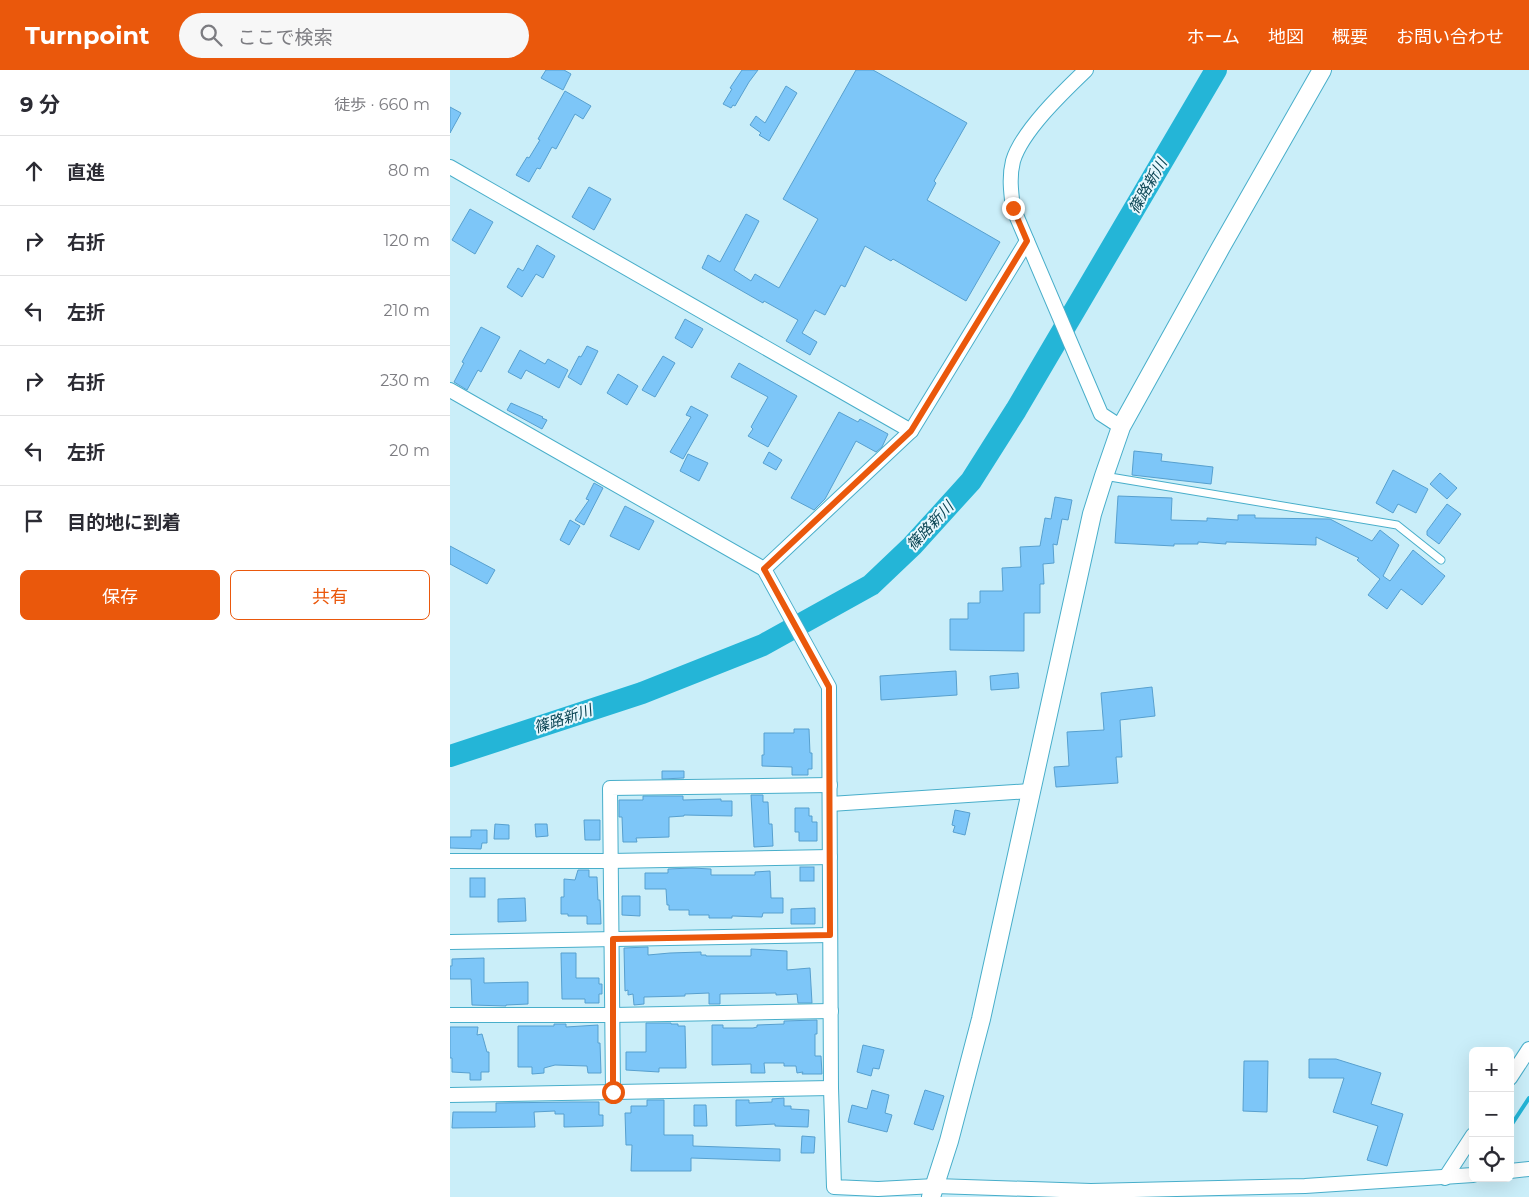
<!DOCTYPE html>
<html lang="ja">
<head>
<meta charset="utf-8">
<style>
	:root { --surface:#fff; --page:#f7f7f7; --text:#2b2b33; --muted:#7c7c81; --line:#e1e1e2; --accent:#ea580c }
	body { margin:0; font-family:Montserrat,"Noto Sans JP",sans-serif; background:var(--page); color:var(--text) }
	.controls { position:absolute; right:15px; bottom:15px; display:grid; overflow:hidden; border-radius:8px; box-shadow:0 5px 20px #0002 }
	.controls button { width:45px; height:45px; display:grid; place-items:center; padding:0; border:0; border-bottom:1px solid var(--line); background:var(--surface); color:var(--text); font:25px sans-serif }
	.stop { position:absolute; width:15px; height:15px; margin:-11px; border:4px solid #ea580c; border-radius:50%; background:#fff }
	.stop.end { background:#ea580c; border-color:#fff; box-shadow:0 1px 5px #0008 }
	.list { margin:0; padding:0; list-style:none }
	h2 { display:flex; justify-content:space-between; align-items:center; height:65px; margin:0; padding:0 20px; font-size:21px }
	h2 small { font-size:16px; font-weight:400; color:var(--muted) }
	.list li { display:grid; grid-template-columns:32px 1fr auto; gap:15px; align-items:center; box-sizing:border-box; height:70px; padding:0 20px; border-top:1px solid var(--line) }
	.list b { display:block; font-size:19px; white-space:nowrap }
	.list em { font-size:16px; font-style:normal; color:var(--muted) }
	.actions { display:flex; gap:10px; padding:15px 20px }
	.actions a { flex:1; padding:11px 0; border:1px solid var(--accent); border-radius:8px; text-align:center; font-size:18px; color:var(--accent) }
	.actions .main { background:var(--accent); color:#fff }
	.icon { flex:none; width:28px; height:28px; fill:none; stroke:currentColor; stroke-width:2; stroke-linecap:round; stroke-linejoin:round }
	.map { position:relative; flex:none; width:1079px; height:1127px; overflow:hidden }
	header { display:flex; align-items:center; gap:30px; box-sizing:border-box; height:70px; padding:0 25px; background:var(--accent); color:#fff }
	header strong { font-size:24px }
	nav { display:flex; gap:28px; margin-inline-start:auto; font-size:18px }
	.search { width:350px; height:45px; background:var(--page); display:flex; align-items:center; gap:12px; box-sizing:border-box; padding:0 18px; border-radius:28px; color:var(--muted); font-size:19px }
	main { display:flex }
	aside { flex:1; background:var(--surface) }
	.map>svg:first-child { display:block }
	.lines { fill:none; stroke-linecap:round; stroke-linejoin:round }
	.stream { stroke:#24b5d7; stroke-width:4 }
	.river { stroke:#24b5d7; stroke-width:22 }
	.building { fill:#7dc6f8; stroke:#57a0cf }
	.service-casing { stroke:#48aeca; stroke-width:9 }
	.minor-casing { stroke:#48aeca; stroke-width:16 }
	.tertiary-casing { stroke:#48aeca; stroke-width:20 }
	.service { stroke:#fff; stroke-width:7 }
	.minor { stroke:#fff; stroke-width:14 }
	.tertiary { stroke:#fff; stroke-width:18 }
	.route { stroke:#ea580c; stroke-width:6 }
	.labels { text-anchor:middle; stroke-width:4; stroke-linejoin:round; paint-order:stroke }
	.water-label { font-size:15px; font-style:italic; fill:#0b4554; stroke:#e6f7fd }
</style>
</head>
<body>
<header>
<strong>Turnpoint</strong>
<div class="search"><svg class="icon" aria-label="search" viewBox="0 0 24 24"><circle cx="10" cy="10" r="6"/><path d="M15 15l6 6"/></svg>ここで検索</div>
<nav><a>ホーム</a><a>地図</a><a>概要</a><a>お問い合わせ</a></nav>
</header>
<main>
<aside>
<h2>9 分<small>徒歩 · 660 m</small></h2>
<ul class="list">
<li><svg class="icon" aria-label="ahead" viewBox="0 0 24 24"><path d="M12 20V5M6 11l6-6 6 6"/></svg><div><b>直進</b></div><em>80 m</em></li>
<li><svg class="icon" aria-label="right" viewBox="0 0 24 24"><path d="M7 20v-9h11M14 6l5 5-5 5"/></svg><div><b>右折</b></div><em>120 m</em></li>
<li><svg class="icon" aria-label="left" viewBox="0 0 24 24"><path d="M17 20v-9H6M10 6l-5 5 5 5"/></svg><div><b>左折</b></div><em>210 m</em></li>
<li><svg class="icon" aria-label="right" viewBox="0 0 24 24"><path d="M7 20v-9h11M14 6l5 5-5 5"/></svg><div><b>右折</b></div><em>230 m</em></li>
<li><svg class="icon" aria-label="left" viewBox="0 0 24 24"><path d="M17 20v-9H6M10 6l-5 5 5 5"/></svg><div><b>左折</b></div><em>20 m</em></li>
<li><svg class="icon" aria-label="arrive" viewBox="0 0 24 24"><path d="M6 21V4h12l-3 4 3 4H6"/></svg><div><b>目的地に到着</b></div></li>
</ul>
<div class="actions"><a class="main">保存</a><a>共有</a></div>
</aside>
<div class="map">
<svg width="1079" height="1127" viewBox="0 0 1079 1127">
	<rect width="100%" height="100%" fill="#caeef9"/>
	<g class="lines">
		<path class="stream" d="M1060,1057l19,-29"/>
		<path class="river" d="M0,686l192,-63 121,-48 108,-60 41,-39 59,-65 45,-71 200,-340"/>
	</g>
	<g class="building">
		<path d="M96,0h18l7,4 -8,16 -22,-12z"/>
		<path d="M292,0h16l-9,12 -14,24 -2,-1 -2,3 -8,-4 9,-15 -2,-1z"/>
		<path d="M406,0h17l94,53 -33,58 2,2 -9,17 73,42 -34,59 -73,-42 -2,2 -26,-15 -20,41 -4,-2 -16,30 -10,-5 -13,23 15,9 -7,13 -24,-14 12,-21 -34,-19 -1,2 -61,-35 6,-13 12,7 26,-48 13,7 -25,49 17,11 4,-7 24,14 39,-69 -35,-20z"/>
		<path d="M336,16l11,7 -28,48 -10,-6 2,-2 -11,-8 6,-9 9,7z"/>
		<path d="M115,21l26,15 -8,13 -8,-5 -19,35 -4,-2 -12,22 -3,-1 -8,14 -13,-7 11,-18 2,1 11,-18 -2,-1z"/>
		<path d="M0,37l11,6 -11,20z"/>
		<path d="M139,117l22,12 -17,31 -22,-13z"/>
		<path d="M20,139l23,13 -18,32 -23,-14z"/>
		<path d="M87,175l18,11 -12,22 -7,-4 -14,23 -15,-10 11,-19 5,3z"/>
		<path d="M235,249l18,10 -11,19 -17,-10z"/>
		<path d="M31,257l19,10 -19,35 -3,-2 -11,20 -13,-8 10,-19 -2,-1z"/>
		<path d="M137,276l11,5 -17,34 -13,-8 11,-21 2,1z"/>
		<path d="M70,280l25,14 3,-5 20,11 -9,18 -33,-18 -5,9 -13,-7z"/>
		<path d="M213,286l12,7 -20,34 -13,-7z"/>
		<path d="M289,293l58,33 -29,51 -20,-11 5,-7 -2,-2 17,-30 -37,-20z"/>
		<path d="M168,304l20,12 -11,19 -20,-12z"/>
		<path d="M61,333l32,14 -1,1 5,2 -5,9 -35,-19z"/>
		<path d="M241,336l17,9 -25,44 -13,-7 21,-35 -5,-2z"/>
		<path d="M389,342l19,10 2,-3 28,15 -6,13 -6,5 -20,-11 -31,58 -11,11 -23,-12z"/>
		<path d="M684,381l28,3 -1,7 52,6 -2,17 -79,-9z"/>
		<path d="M319,382l13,8 -6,10 -13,-7z"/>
		<path d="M238,384l20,9 -9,18 -19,-10z"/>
		<path d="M943,400l35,19 -12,24 -18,-9 -5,9 -17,-10z"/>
		<path d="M990,403l17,15 -10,11 -17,-15z"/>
		<path d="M144,413l9,5 -19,37 -9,-5 14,-20 -3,-1z"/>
		<path d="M668,426l54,2 -1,22 36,1v-3l31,2v-5h17v3l75,1 42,22 8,-11 19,15 -16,31 7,5 23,-31 32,26 -23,29 -21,-16 -14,20 -19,-14 12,-16 -23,-19 2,-2 -43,-21v8l-90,-3v2l-28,-2v2h-24v2l-59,-3z"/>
		<path d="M605,427l17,3 -4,20 -6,-1 -5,26 -4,-1 1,19 -11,1 1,20h-4v29h-16v38l-74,-1v-31h18v-16h12v-12h23l-1,-23 19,-1 -1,-20 20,-1 5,-28 6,1z"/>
		<path d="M997,434l14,10 -22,30 -12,-9v-4z"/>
		<path d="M175,436l29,15 -15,29 -29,-14z"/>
		<path d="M120,450l10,6 -11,19 -9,-5z"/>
		<path d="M0,476l45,24 -8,14 -37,-20z"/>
		<path d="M506,601l1,24 -76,5 -1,-24z"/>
		<path d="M568,603l1,15 -28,2 -1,-14z"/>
		<path d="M702,617l3,29 -35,4 2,37h-6l2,26 -62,4 -2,-20 15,-1 -2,-34 37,-2 -3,-37z"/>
		<path d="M344,659h15l1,24h2v16h-4v6h-16v-8l-30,-1v-11h2v-22h30z"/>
		<path d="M212,701h22v7l-22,1z"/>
		<path d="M301,725h12v7h5l1,22h3l1,22 -19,1z"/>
		<path d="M193,726h40v4l38,-1v2h11v15l-48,-1v1l-15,1v20l-33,1 1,4h-14l-1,-25h-3v-17h24z"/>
		<path d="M345,738h14v8h3v6h5v19h-18v-9h-4z"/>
		<path d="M505,740l15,3 -5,22 -12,-3 2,-6 -3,-1z"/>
		<path d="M134,750h16v20h-15z"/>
		<path d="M45,754l14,1v14h-15z"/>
		<path d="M85,754h12l1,12 -12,1z"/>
		<path d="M21,760h16v13h-5l-1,6 -31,-1v-11h21z"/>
		<rect x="350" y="797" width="14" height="14"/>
		<path d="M242,798l19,1v6h44v-3l15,-1 1,27h12v15h-20l-1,4 -30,-1v2h-23v-3h-20v-5h-20v-5h-2l-1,-16h-21v-16h23v-4z"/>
		<path d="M128,800h11v7h8l1,23h2l1,24h-14v-8h-19v-2h-7v-17h3v-18l11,1z"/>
		<rect x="20" y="808" width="15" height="19"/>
		<path d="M172,826h18v20l-18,-1z"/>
		<path d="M75,828l1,23 -28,1v-23z"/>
		<path d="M365,838v16h-24v-15z"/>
		<path d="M198,877v8l22,-2 31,-1v3h5v1h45v-7l36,2v19l23,-2 2,35h-14l-1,-9 -21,1v-2l-56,1v10h-11v-11l-24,1v2l-41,1v7l-10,1 -1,-11 -5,1v-5l-3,1 -1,-43z"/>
		<path d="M111,883h15v25h23v6h3v10h-3v9h-14v-4h-23z"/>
		<path d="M34,888v25l44,-1v22l-22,1v1l-34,-1 -1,-26h-21v-13h2v-7z"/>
		<path d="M367,950v14h-2v22h6l1,18h-20l1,-2 -6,1 -1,-7h-12v-3h-20l1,10h-14v-9l-39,1v-40h11v3h30l4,-1v-2l27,-1v-3z"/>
		<path d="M196,953h25v1h7v2h7l1,42h-27v4l-33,-2v-18h20z"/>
		<path d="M104,954h12v3l32,-2v18h2l1,30h-13l-1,-7 -32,-1 -11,3v5l-12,1v-7h-14v-41h36z"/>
		<path d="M0,957h28l-1,8 5,-1 5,18h2v20h-8v8h-11v-7l-18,-1v-14h-2z"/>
		<path d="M413,975l21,5 -5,19 -6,-1 -2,8 -14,-4z"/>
		<path d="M859,989h27l45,14 -10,31 32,10 -16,52 -20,-6 11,-34 -45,-14 11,-34h-35z"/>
		<path d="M794,991h24l-1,51 -24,-1z"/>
		<path d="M422,1020l17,5 -4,18 7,2 -5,17 -39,-10 4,-17 15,4z"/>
		<path d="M475,1020l19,6 -11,34 -19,-6z"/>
		<path d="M334,1028v8h7v3l18,1 -1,17 -33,-1v-2l-39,2v-26h13v3l23,-1v-3z"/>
		<path d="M197,1030h17v35h29v11l87,3v12l-89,-3v13h-60l1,-26h-6l-1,-32h6v-7h16z"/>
		<path d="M122,1032h27v13h4v11l-39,1v-13h-9v-3l-21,1 1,15 -83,1 1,-16h43v-9z"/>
		<path d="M244,1035h12l1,21h-13z"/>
		<path d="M352,1066l13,1 -1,16h-13z"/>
	</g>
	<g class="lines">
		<defs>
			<path id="service" d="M654,406l293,49 44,35"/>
			<g id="minor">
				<path d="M636,0c-23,22 -64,61 -73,91 -4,16 -2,31 0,47l88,206 20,13"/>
				<path d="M0,97l461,264"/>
				<path d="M0,320l314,179 65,118 2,401 3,99 44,2 57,-3 156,5 214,-5 168,-11"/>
				<path d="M314,499l147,-138 116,-190"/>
				<path d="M380,734l200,-13"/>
				<path d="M0,791h160l220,-4"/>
				<path d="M0,872l380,-7"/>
				<path d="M0,945h163l218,-4"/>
				<path d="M1060,1008l19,-29"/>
				<path d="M163,1022l-3,-304 220,-3"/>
				<path d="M0,1025l381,-7"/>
				<path d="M1060,1101l19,-2"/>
				<path d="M995,1108l28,-43"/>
			</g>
			<path id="tertiary" d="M481,1127l18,-56 32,-122 111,-505 12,-38 17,-49 100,-180 101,-177"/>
		</defs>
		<use href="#service" class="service-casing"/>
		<use href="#minor" class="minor-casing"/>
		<use href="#tertiary" class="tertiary-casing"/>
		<use href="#service" class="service"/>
		<use href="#minor" class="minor"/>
		<use href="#tertiary" class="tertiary"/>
	</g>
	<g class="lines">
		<path class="route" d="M163,1022v-153l217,-4 -1,-248 -65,-118 147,-138 116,-190 -14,-33"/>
	</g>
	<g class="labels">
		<g class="water-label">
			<text transform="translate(698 116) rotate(-60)" y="5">篠路新川</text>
			<text transform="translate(480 456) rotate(-47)" y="5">篠路新川</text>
			<text transform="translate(113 649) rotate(-18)" y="5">篠路新川</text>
		</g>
	</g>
</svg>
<div class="controls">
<button>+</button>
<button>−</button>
<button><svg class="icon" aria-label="locate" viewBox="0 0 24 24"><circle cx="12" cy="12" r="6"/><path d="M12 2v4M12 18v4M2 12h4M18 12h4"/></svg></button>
</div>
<div class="stop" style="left:163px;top:1022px"></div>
<div class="stop end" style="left:563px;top:138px"></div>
</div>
</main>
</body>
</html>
